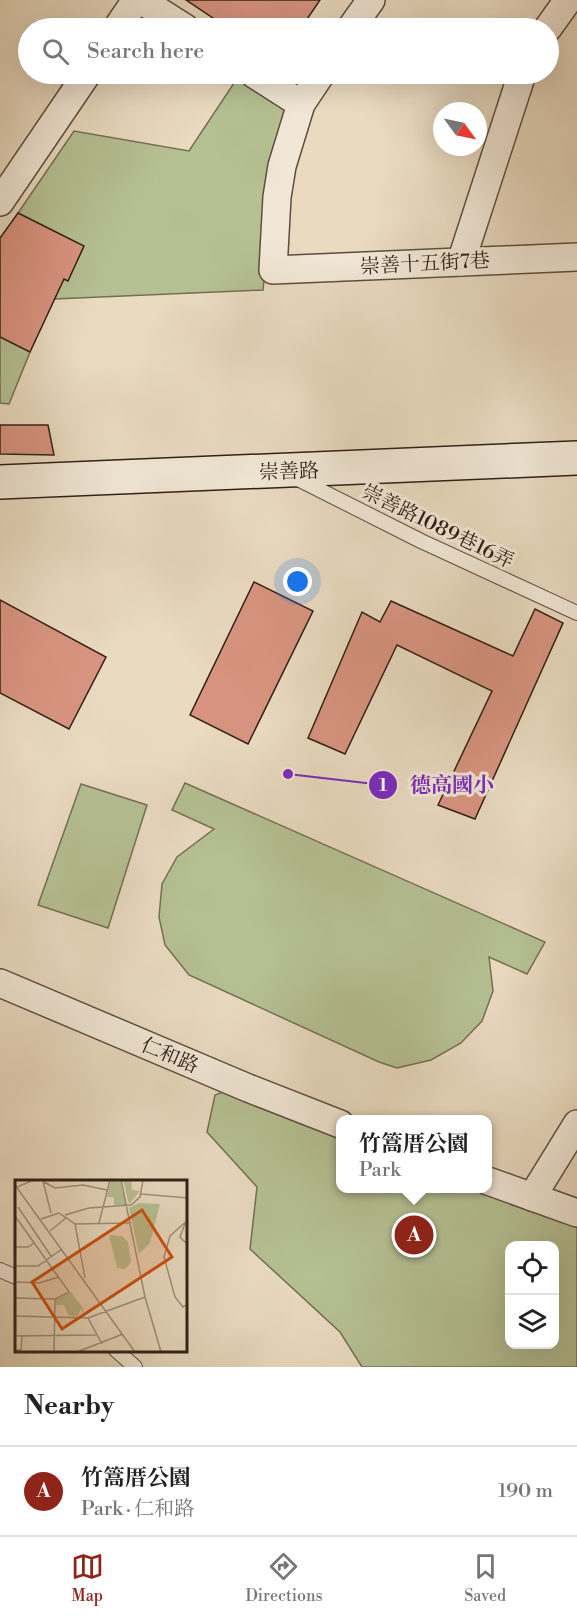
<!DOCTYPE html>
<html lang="en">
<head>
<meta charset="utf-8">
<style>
	:root { --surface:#fff; --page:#f6f6f6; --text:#222; --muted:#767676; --line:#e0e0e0; --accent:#8f2418 }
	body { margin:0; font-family:"Libre Bodoni","Noto Serif TC",serif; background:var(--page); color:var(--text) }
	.controls { position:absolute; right:18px; bottom:18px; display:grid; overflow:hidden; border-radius:12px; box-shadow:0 6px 24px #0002 }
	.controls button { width:54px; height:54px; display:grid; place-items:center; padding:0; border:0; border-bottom:2px solid var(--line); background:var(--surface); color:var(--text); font:30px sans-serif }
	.compass { position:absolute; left:433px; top:102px; width:54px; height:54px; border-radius:50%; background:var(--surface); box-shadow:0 6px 24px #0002; rotate:123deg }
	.you { position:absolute; left:298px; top:582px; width:21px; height:21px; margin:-15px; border:4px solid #fff; border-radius:50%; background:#1a73e8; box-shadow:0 0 0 9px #1a73e833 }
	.badge { display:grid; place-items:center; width:39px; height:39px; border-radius:50%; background:var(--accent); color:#fff; font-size:20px; font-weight:700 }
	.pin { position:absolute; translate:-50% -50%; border:3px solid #fff; box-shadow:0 2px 6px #0006 }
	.popup { position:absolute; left:336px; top:1115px; width:156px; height:78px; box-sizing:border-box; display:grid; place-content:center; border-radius:12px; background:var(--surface); filter:drop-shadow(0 2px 4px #0005); font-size:20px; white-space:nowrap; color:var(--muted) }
	.popup b { font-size:22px; color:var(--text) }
	.popup::after { content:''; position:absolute; left:50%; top:100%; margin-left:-12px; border:12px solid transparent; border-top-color:var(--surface) }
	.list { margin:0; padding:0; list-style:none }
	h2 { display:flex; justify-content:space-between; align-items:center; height:78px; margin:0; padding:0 24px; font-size:26px }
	h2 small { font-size:20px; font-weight:400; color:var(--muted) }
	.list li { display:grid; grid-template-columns:39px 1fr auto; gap:18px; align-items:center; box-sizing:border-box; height:90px; padding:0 24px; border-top:2px solid var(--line) }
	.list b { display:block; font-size:22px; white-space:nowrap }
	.list p { margin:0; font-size:20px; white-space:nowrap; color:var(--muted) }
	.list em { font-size:20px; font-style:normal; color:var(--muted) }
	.icon { flex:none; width:33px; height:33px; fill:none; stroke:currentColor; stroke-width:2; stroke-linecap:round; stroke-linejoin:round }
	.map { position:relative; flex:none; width:577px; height:1367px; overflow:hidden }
	.search { position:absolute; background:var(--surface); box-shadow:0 6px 24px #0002; left:18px; right:18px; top:18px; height:66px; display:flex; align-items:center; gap:15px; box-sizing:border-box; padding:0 21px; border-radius:33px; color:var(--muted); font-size:22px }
	.sheet { height:168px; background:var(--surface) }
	nav { display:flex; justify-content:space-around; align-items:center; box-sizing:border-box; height:84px; border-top:2px solid var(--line); background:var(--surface); font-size:16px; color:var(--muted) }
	nav a { display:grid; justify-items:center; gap:3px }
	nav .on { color:var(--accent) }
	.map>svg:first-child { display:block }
	.green { fill:#b5c093; stroke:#737055; stroke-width:1.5; fill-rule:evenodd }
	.building { fill:#d89480; stroke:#312017; stroke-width:1.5 }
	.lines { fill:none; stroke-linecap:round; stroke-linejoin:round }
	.lane-casing { stroke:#5f4e41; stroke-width:16 }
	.street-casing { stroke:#5f4e41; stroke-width:30 }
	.secondary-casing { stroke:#312017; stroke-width:36 }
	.lane { stroke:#f1e7d6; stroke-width:14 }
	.street { stroke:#f1e7d6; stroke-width:27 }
	.secondary { stroke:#f1e7d6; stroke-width:33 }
	.labels { text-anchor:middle; stroke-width:6; stroke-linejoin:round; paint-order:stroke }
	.street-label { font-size:20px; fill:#312017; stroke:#f1e7d6 }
	.inset-road { fill:none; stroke:#9f907c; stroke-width:1.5 }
	.view { fill:#cd500e; fill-opacity:0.15; stroke:#cd500e; stroke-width:3 }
	.inset-edge { fill:none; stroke:#312017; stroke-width:3 }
	.leader { fill:none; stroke:#7b2cbf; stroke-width:2 }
	.callout-dot { fill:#7b2cbf; stroke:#f1e7d6; stroke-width:2 }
	.mark-label { font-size:18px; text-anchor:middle; font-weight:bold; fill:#fff }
	.callout-label { font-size:21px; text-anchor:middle; font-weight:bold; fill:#7b2cbf; stroke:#f1e7d6; stroke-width:6; stroke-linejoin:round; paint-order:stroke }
</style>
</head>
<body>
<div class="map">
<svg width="577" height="1367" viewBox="0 0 577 1367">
	<rect width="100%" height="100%" fill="#e9dac0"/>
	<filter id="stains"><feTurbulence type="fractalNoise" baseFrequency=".00333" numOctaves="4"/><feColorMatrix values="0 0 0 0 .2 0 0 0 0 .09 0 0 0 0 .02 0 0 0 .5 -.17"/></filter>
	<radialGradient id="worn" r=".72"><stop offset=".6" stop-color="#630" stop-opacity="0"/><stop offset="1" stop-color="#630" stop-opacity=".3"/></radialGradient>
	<g class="green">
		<path d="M238,77l59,32 -22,55 -12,126 -209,9 -54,-54 83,1 -65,-33 56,-82 115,20z"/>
		<path d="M0,337l30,15 -21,52 -9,-1z"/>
		<path d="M185,783l360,159 -18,32 -38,-17 4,34 -11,30 -21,22 -30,17 -34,8 -18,-6 -190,-87 -24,-30 -6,-28 3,-33 15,-27 37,-28 -42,-19z"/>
		<path d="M81,784l66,21 -39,123 -70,-23z"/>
		<path d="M233,1088l107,42v58h148l89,36v143h-215l-22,-35 -90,-83 7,-62 -50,-55 8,-37zM510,1246h44v98h-44z"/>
	</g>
	<g class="building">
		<path d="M186,0h134l-19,28h-73z"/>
		<path d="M18,213l66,33 -16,35 -4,-2 -34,73 -30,-15v-99z"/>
		<path d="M0,425h48l6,30 -54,-1z"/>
		<path d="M254,582l59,29 -65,133 -58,-29z"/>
		<path d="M0,600l106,57 -37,72 -69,-36z"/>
		<path d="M391,601l122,55 22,-47 28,14 -88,196 -37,-14 54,-114 -95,-46 -52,109 -37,-16 54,-126 18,10z"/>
	</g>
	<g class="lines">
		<defs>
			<g id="lane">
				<path d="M296,478l125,63 156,72"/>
				<path d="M0,1270l16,7"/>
				<path d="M116,1350l19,17"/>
			</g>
			<g id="street">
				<path d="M141,0l44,28"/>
				<path d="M117,28l19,-28"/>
				<path d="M351,28l20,-28"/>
				<path d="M548,28l20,-28"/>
				<path d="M254,74l47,30"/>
				<path d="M321,74l-20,30 -19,62 -5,31 -4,73 304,-13"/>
				<path d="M0,202l87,-128"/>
				<path d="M461,262l61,-188"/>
				<path d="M0,983l248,105 92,36"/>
				<path d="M488,1181l89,32"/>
				<path d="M532,1197l45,-73"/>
			</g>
			<path id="secondary" d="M0,482l577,-24"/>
		</defs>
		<use href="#lane" class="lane-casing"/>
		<use href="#street" class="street-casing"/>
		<use href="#secondary" class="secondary-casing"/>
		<use href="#lane" class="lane"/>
		<use href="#street" class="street"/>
		<use href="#secondary" class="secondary"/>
	</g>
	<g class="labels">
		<g class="street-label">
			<text transform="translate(425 263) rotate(-3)" y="7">崇善十五街7巷</text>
			<text transform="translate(289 471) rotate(-2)" y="7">崇善路</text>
			<text transform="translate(438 526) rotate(26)" y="7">崇善路1089巷16弄</text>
			<text transform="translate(170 1055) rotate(23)" y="7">仁和路</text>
		</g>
	</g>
	<g transform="translate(15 1180)">
		<rect width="172" height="172" fill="#e9dac0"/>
		<path d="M96,0h9l6,25h-12v-8h-7zM108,0h8l1,10 8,1 -11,13zM124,23l21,1 -10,39 -11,11 -10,-46zM94,55l13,1 6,6 3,20 -6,7 -7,-1v4zM56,112l12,16 1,8 -3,-8 -3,8h-9l-5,-11h-8l-1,-6z" fill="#b5c093"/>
		<path class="inset-road" d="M106,0l24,117 16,55M28,1l8,32M29,2l11,6 28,-3 24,5M0,5l120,167M2,7l17,-7M126,14l47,4M3,27l33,49M50,35l24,-7 42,-3 9,-8 3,-17M0,36l54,76 -14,7 -40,-1M26,39l18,-6 16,11 10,54M173,40l-18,16 -6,21 11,40 8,10 5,-3M171,41l-6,16 8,8M84,43l11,-43M60,44l56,-1M35,51l17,-14M0,67h13l6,-4M0,86h23l24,-17M0,102l24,1 20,-6M0,136l73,2 57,-21M73,138l14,26M0,156l81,-1M0,170h6l1,-14M39,172l1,-53M62,172l46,-18"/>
		<path class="view" d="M127,30l30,47 -110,72 -30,-47z"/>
		<rect width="172" height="172" class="inset-edge"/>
	</g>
	<path class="leader" d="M288 774L383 785"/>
	<g class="callout-dot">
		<circle cx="288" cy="774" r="6"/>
		<circle cx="383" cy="785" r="15"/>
	</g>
	<g class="mark-label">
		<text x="383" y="791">1</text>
	</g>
	<g class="callout-label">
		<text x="452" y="792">德高國小</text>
	</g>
	<rect width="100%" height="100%" filter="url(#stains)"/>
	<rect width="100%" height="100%" fill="url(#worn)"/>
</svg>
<div class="controls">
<button><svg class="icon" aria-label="locate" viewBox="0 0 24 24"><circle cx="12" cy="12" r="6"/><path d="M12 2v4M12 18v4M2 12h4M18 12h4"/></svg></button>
<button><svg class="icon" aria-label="layers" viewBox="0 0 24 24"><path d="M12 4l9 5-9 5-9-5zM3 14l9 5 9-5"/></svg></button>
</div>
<svg class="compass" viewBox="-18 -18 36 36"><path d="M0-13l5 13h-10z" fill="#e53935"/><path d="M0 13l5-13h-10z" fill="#767676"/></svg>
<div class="you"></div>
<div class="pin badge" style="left:414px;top:1235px">A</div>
<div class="popup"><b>竹篙厝公園</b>Park</div>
<div class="search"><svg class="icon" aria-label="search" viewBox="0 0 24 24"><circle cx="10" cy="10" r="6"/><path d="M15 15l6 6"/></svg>Search here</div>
</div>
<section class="sheet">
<h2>Nearby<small></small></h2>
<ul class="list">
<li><span class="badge">A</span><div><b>竹篙厝公園</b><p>Park · 仁和路</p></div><em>190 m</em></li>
</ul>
</section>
<nav>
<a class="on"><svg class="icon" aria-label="map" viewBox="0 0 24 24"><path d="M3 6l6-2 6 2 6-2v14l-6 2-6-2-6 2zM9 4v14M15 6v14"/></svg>Map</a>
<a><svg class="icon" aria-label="directions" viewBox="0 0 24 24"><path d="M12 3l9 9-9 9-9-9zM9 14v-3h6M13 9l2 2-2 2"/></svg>Directions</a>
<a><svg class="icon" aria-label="saved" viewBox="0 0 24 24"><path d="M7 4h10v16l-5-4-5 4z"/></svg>Saved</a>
</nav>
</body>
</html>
